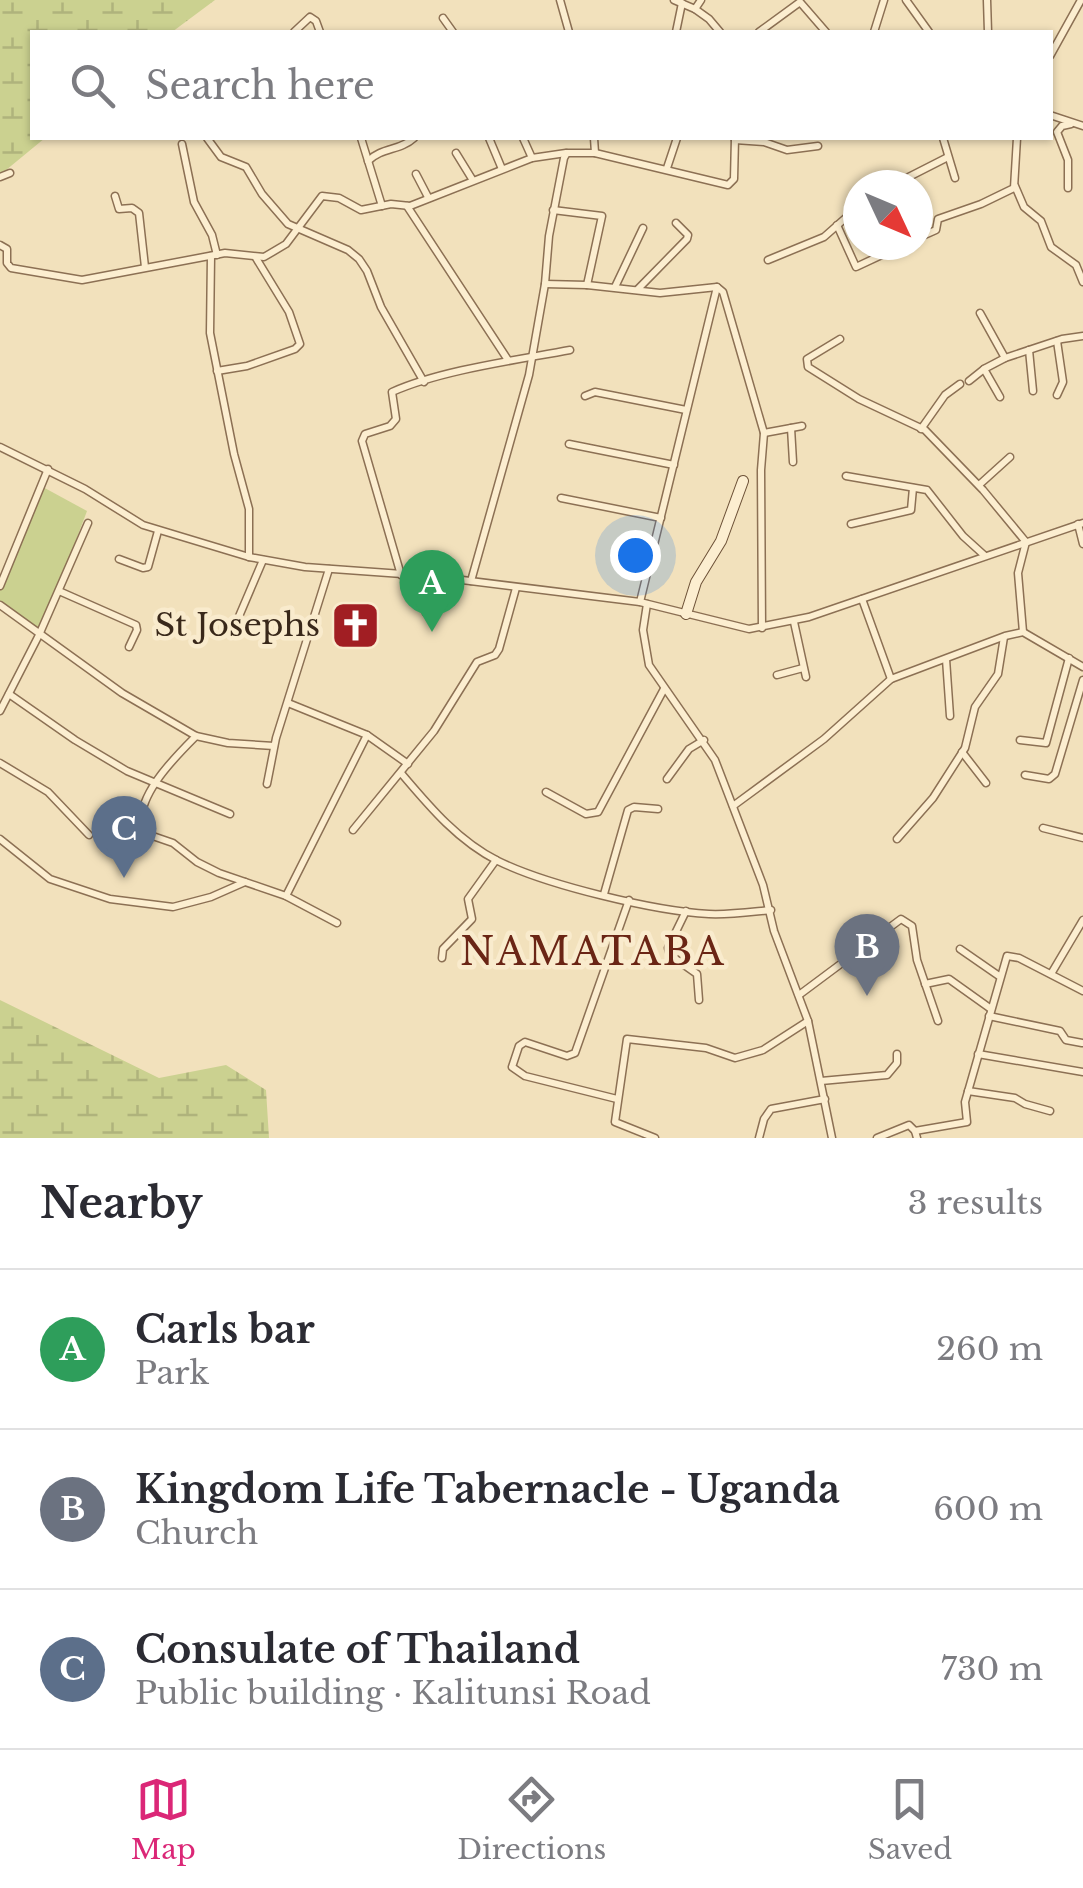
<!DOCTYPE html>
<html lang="en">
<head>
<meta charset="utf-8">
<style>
	:root { --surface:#fff; --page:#f2f2f3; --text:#2b2b33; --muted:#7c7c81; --line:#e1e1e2; --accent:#db2777 }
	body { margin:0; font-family:"Libre Baskerville",serif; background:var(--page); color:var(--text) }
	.compass { position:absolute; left:843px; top:170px; width:90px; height:90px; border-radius:50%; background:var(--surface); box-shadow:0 2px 8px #0004; rotate:134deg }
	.you { position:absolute; left:635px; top:555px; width:35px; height:35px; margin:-25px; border:8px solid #fff; border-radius:50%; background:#1a73e8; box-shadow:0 0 0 15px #1a73e833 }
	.badge { display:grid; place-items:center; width:65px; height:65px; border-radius:50%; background:var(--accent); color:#fff; font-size:32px; font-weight:700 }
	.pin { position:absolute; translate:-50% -82px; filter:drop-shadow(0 2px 5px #0008) }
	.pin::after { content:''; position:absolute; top:52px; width:35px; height:30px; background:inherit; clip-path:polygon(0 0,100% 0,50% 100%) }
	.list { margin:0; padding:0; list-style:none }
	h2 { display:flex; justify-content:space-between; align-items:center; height:130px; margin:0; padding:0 40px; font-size:42px }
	h2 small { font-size:32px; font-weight:400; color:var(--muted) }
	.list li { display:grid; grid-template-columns:65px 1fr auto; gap:30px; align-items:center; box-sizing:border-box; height:160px; padding:0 40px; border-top:2px solid var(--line) }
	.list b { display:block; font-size:38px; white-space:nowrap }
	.list p { margin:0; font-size:32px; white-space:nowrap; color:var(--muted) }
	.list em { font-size:32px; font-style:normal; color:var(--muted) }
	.icon { flex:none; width:55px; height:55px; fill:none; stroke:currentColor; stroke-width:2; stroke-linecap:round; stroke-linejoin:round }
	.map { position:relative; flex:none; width:1083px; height:1138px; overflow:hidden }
	.search { position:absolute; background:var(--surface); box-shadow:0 2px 8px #0004; left:30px; right:30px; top:30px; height:110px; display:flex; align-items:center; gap:25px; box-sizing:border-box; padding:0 35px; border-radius:0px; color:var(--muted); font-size:38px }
	.sheet { height:610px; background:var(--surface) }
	nav { display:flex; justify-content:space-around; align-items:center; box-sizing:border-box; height:140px; border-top:2px solid var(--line); background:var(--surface); font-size:28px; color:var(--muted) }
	nav a { display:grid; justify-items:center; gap:5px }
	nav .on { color:var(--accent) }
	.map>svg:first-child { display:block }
	.wetland { fill:url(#wetland-marsh) }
	.park { fill:#cbd190 }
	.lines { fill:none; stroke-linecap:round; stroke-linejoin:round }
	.street-casing { stroke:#8c7054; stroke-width:9 }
	.secondary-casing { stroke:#6d5137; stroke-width:12 }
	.street { stroke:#fceed0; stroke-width:6 }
	.secondary { stroke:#fceed0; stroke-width:10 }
	.labels { text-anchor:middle; stroke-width:9; stroke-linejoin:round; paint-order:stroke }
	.poi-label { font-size:32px; fill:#39281a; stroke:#f9ebcd; text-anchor:end }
	.quarter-label { font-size:38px; letter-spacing:2.5px; fill:#6a2515; stroke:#f9ebcd }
</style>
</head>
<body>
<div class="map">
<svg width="1083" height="1138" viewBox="0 0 1083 1138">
	<defs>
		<pattern id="wetland-marsh" width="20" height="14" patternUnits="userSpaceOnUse" patternTransform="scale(2.5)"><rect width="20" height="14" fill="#cbd190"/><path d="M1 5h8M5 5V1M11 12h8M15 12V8" fill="none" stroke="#afb37c"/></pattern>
	</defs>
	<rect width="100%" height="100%" fill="#f2e1bc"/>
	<g class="wetland">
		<path d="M0,0h215l-43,32h-140v106h13l-45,37z"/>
		<path d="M0,1000l159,78 67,-13 40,25 3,48h-269z"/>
	</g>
	<path class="park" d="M41,486l46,25 -47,124 -40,-33v-20z"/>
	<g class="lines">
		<defs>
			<g id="street">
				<path d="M560,0l9,32"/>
				<path d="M674,0l21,9"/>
				<path d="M701,0l-6,9 14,10 11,13"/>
				<path d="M906,0l23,32"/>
				<path d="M987,0l1,32"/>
				<path d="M443,18l10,14"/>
				<path d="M294,32l16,-15 6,4 4,11"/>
				<path d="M676,32l6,-29"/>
				<path d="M759,32l41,-30 26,30"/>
				<path d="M874,32l10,-32"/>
				<path d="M1050,56l31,-56"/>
				<path d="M1050,115l33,11"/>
				<path d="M207,138l14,19 25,10 16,27 26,30 60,26 11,9 8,12 14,36 43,75"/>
				<path d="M361,138l21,68"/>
				<path d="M489,138l13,31"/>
				<path d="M523,138l9,20"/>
				<path d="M594,138l1,15"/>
				<path d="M943,138l12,40"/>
				<path d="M735,140l29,2 23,8 31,-4"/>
				<path d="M182,144l12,58 18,33 5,20"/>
				<path d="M456,153l16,26"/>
				<path d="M368,161c14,-14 32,-10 46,-23"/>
				<path d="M667,168l10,-30"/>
				<path d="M416,174l12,23"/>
				<path d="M0,177l10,-4"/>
				<path d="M893,185l55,-28"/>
				<path d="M1015,186l9,21 17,14 10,26 25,18 7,17"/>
				<path d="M1068,188v-28l-11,-28 5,-6 9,-2"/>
				<path d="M115,196l4,13 13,-1 7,5 6,54"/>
				<path d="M407,206l101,154"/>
				<path d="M553,210l49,6 -15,69"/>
				<path d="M837,225l19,42 47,-22"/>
				<path d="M918,238l18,-8 2,-11 43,-15 33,-16 3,-50"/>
				<path d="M0,245l7,4v14l4,5 71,12 143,-27 39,4 22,-13 36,-48 17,2 22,12 30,-6 19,2 122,-48 34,-5"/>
				<path d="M211,256l-1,77 24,121 15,55v48"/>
				<path d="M768,260l56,-23 34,-30"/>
				<path d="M545,284l42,1 73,8 57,-6 6,5 41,141 -3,37 1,158"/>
				<path d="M615,287l28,-59"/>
				<path d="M638,289l49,-50 1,-4 -12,-12"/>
				<path d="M980,313l25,45 57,-19 21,-3"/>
				<path d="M840,339l-33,20 1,8 51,32 66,31 58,60 43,52 -8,31 5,59"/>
				<path d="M1057,341l6,41 -6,13"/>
				<path d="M1029,350l4,41"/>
				<path d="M217,371l30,-5 48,-17 5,-5 -11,-32 -33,-54"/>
				<path d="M969,381l15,-12"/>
				<path d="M585,396l10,-4 91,18"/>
				<path d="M1000,397l-16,-28 21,-11"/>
				<path d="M791,428l2,34"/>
				<path d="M921,429l24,-34 15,-11"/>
				<path d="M764,433l38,-7"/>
				<path d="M569,444l105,21"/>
				<path d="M0,447l85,42 58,36 106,32 56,10 125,9 210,26 109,27 60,-12 274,-94"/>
				<path d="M846,476l81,14 36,46 21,19"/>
				<path d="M979,485l31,-28"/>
				<path d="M561,498l100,20"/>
				<path d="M851,524l60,-14 2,-22"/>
				<path d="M1078,524l5,20"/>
				<path d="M119,559l24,9 5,-1 10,-36"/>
				<path d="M401,575l-39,-134 3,-7 25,-8 6,-7 -4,-27c49,-22 125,-32 178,-42"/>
				<path d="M471,581l58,-206 16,-91 4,-48 15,-78 3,-5h28l133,32 6,-6 1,-41"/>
				<path d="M0,586l48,-117"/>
				<path d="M59,591l77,34 1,5 -8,17"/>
				<path d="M862,599l29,80"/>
				<path d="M640,602l77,-315"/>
				<path d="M647,604l-4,26 6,35 66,95 48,125 11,46 34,90 24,117"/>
				<path d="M0,605l122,88 74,43 32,7 46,3"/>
				<path d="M426,613l2,-8 4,1 6,-29"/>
				<path d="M237,621l26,-61"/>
				<path d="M794,622l12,55"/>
				<path d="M946,659l4,57"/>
				<path d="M777,675l26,-7"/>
				<path d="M9,694l66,46 52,31 103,43"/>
				<path d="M288,703l79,32 41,29"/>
				<path d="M0,711l39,-76 49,-112"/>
				<path d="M196,736c-21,21 -66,65 -52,97l29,10 24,19 22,11 67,23 51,27"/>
				<path d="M1020,740l26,3 23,-85"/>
				<path d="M962,752l24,31"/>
				<path d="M0,763l48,29 41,43"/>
				<path d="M401,773c28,33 57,68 97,88 49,24 156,50 211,53 20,1 41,-2 62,-4"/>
				<path d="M1025,775l24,4 6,-5 28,-94"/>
				<path d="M667,779l22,-30 15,-9"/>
				<path d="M267,784l9,-46 53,-169"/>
				<path d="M546,792l40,22 12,-2 66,-123"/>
				<path d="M733,806l91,-67 67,-60 114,-43 18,-4 60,35"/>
				<path d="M1043,828l40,10"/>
				<path d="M353,830l81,-99 43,-69 18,-7 4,-6 17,-61"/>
				<path d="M0,839l50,40 60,20 63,8 38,-10 34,-15"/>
				<path d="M897,839l36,-41 32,-50 10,-41 23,-33 6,-37"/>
				<path d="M604,894l24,-84 6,-3 24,2"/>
				<path d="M286,896l81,-161"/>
				<path d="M686,911l-18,37 2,7 27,19 2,26"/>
				<path d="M960,949l39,27"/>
				<path d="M442,958l1,-9 29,-30 -4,-20 28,-39"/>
				<path d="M1051,974l32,-54"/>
				<path d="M925,984l24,-5 42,30"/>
				<path d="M799,995l102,-76 11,7 5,34 21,61"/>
				<path d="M989,1016l71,15 6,9 16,3"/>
				<path d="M978,1054l105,18"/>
				<path d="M821,1081l66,-6 10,-12v-9"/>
				<path d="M968,1091l47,7 10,6 25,7"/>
				<path d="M617,1099l-92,-23 -13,-9 7,-21 6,-4 42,14 8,-3 54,-153"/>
				<path d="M915,1131l52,-9 -2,-20 42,-146 12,2 64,33"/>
				<path d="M655,1138l-40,-16 12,-83 79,9 29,10 28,-8 45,-29"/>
				<path d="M759,1138l5,-19 7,-10 54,-10"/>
				<path d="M877,1138l32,-13 6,6 2,7"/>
			</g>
			<path id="secondary" d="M686,614l10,-32 25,-41 22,-60"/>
		</defs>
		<use href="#street" class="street-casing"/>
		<use href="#secondary" class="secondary-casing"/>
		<use href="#street" class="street"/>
		<use href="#secondary" class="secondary"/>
	</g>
	<defs>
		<symbol id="church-square" viewBox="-11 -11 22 22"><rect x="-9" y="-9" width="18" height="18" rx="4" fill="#a11e23" stroke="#f9ebcd"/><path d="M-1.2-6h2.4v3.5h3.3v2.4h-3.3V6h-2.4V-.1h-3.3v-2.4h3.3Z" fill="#fff"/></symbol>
	</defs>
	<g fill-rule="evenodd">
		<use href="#church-square" x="328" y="598" width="55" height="55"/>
	</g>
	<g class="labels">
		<g class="poi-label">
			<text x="320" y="636">St Josephs</text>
		</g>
		<g class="quarter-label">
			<text x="593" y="965">NAMATABA</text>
		</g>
	</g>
</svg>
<svg class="compass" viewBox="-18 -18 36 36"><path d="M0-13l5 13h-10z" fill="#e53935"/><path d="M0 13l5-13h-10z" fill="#7c7c81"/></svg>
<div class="you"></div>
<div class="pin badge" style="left:432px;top:632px;background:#2e9e5b">A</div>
<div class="pin badge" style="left:867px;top:996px;background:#6b7280">B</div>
<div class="pin badge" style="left:124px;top:878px;background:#5c6f8a">C</div>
<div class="search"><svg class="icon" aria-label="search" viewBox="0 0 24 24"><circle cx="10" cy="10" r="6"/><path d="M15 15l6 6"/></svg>Search here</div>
</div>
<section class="sheet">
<h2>Nearby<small>3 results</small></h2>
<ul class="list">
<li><span class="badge" style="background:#2e9e5b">A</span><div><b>Carls bar</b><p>Park</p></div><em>260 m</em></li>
<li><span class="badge" style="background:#6b7280">B</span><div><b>Kingdom Life Tabernacle - Uganda</b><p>Church</p></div><em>600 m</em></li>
<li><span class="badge" style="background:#5c6f8a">C</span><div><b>Consulate of Thailand</b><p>Public building · Kalitunsi Road</p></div><em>730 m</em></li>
</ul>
</section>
<nav>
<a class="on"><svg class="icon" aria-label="map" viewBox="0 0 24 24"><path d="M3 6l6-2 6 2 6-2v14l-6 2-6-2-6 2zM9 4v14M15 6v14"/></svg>Map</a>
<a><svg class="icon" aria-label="directions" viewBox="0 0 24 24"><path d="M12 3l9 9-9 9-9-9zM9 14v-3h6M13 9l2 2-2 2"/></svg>Directions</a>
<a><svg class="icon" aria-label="saved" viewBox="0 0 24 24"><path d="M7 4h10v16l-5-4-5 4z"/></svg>Saved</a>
</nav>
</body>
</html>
